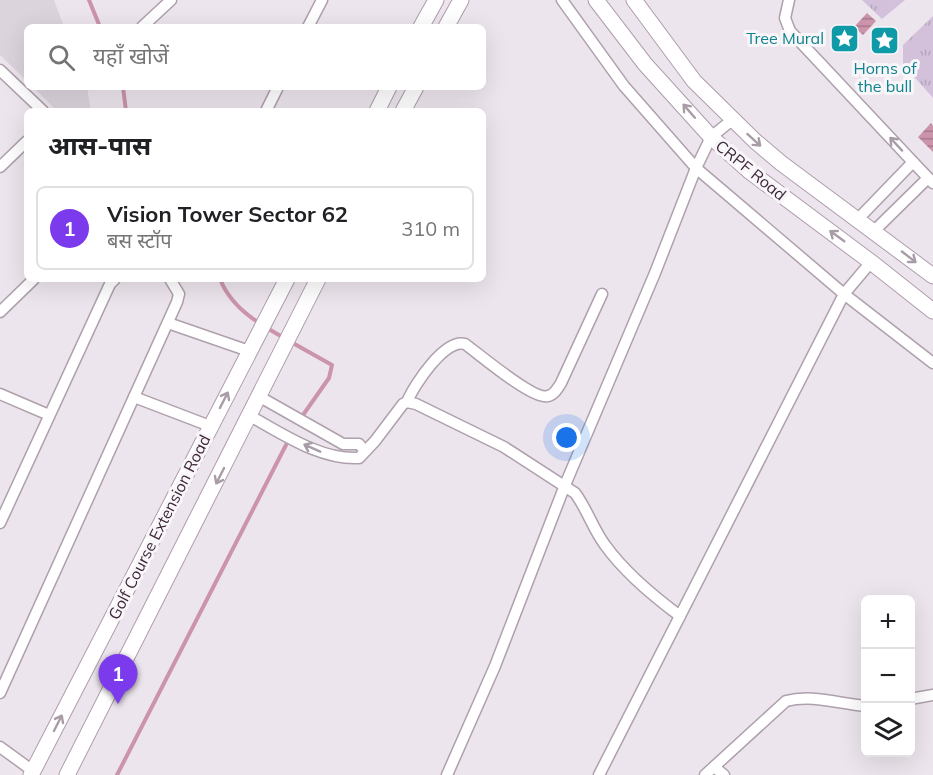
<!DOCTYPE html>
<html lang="hi">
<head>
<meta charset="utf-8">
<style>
	:root { --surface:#fff; --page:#f2f2f2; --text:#202124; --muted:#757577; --line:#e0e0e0; --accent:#7c3aed }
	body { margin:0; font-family:Mulish,"Noto Sans Devanagari",sans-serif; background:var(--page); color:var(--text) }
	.controls { position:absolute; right:18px; bottom:18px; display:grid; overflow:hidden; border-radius:9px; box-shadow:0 6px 24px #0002 }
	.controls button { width:54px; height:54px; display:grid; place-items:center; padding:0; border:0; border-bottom:2px solid var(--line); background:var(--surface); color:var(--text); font:30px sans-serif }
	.you { position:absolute; left:567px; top:438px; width:21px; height:21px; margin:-15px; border:4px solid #fff; border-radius:50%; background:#1a73e8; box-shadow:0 0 0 9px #1a73e833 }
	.badge { display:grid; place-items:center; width:39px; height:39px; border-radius:50%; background:var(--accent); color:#fff; font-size:20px; font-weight:700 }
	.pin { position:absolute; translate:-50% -50px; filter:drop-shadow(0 2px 3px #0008) }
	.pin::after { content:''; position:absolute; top:32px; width:21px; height:18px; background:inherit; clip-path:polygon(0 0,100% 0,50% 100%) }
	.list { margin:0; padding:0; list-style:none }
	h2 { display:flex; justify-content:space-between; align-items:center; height:78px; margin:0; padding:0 24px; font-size:26px }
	h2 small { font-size:20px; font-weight:400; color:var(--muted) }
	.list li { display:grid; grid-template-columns:39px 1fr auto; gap:18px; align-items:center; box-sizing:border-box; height:84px; margin:0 12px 12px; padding:0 12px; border:2px solid var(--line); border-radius:9px }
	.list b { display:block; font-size:22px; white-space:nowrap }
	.list p { margin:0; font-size:20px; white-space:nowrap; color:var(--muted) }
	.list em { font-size:20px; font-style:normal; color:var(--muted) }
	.icon { flex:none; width:33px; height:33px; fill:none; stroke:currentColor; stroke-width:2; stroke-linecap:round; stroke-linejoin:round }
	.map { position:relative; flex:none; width:933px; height:775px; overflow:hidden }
	.search { position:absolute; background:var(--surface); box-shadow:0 6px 24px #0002; left:24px; top:24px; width:462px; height:66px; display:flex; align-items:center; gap:15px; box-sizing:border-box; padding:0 21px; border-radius:9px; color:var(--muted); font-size:22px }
	.panel { position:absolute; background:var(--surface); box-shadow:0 6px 24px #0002; left:24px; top:108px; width:462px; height:174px; border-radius:9px }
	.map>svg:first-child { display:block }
	.built { fill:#dcd4dd }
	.park { fill:url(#park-tufts) }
	.water { fill:url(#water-rules) }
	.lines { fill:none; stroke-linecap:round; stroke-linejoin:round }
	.stream { stroke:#cb94ab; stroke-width:4 }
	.street-casing { stroke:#aea0ac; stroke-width:13 }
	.secondary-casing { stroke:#af9cad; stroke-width:17 }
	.street { stroke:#fff; stroke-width:10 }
	.secondary { stroke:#fff; stroke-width:15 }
	.oneway { stroke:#a89da6 }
	.labels { text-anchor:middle; stroke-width:6; stroke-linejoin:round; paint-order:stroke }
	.culture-label { font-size:16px; fill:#0d838f; stroke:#f9f6f9; text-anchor:end }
	.street-label { font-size:16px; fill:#3d2639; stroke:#f9f6f9 }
</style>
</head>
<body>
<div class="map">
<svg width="933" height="775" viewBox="0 0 933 775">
	<defs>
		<pattern id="park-tufts" width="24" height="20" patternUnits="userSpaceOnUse" patternTransform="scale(1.5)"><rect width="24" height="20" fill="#d3c1db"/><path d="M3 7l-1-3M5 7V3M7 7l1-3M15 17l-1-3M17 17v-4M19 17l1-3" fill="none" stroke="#b6a6bd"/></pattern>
		<pattern id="water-rules" width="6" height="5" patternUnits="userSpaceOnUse" patternTransform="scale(1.5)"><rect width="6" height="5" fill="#cb94ab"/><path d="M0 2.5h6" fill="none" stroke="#a6798c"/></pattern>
	</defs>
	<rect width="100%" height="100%" fill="#ede5ed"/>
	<g class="built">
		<path d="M0,0h54l10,27h-37v54l-27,-26z"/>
		<path d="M33,87h54l4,24h-34z"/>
	</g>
	<g class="park">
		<path d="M862,0h43l-23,19z"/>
		<path d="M933,16v82l-30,-34v-19z"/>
	</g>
	<g class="water">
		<path d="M867,13l9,8 -13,14 -9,-8z"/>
		<path d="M931,123l2,3v26l-15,-15z"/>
	</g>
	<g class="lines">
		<g class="stream">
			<path d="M89,0l11,27"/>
			<path d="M123,87l3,24"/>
			<path d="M220,279c8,20 23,34 41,45"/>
			<path d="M267,328l17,10"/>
			<path d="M291,342l41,23 -3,13 -26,37"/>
			<path d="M117,775l169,-330"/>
		</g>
		<defs>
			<g id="street">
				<path d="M562,0l62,86 72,82 148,126 89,69"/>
				<path d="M789,0l-4,18 5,13 123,131 -55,57"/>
				<path d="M142,27l29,-27"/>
				<path d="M308,27l14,-27"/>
				<path d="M0,70l43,41"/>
				<path d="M266,111l12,-24"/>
				<path d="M913,162l20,21"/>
				<path d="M0,167l27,-26"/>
				<path d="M874,231l54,-53"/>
				<path d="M0,312l34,-33"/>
				<path d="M168,323l81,28"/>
				<path d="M0,394l49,21"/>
				<path d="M134,397l76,29"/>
				<path d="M260,397l83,47h16l6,7"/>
				<path d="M407,402c7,-17 38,-64 58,-58 14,10 69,57 83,52 6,-1 10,-8 13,-13l41,-89"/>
				<path d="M250,416c33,18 70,44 109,42l16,-17 28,-37 4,-2 9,2 88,43 71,46c12,16 18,36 30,52 20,28 48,51 75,71"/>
				<path d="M0,523l110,-239 5,-5"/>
				<path d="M0,693l177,-391 2,-8 -9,-15"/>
				<path d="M910,699l23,-4"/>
				<path d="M0,747l33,24"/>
				<path d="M714,767l10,8"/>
				<path d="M447,775l48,-109 70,-181 90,-212 41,-105 15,-31 21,-17"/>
				<path d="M599,775l245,-481 27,-32"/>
				<path d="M705,775l81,-74c27,-7 53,3 80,5"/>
			</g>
			<g id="secondary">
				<path d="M596,0l49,64 66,73 38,34 122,91 62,49"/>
				<path d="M634,0l60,81 61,60 26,22 152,113"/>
				<path d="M421,27l15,-27"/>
				<path d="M446,27l15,-27"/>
				<path d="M377,111l12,-24"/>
				<path d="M403,111l13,-24"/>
				<path d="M31,775l256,-496"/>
				<path d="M67,775l251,-496"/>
			</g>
		</defs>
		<use href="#street" class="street-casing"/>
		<use href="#secondary" class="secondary-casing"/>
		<use href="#street" class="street"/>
		<use href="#secondary" class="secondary"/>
	</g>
	<defs><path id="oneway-shaft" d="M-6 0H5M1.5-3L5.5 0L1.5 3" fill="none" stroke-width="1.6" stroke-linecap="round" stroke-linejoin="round" transform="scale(1.5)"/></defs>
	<g class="oneway">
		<use href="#oneway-shaft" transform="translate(689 111) rotate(-131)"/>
		<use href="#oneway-shaft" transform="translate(754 140) rotate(42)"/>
		<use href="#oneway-shaft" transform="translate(896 144) rotate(-133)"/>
		<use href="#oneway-shaft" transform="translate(837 236) rotate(-144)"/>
		<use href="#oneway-shaft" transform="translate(909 257) rotate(38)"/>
		<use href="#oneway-shaft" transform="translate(224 400) rotate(-63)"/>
		<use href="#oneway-shaft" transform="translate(312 448) rotate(-156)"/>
		<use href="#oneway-shaft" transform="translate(220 476) rotate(117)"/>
		<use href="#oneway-shaft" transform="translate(58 723) rotate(-63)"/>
	</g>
	<defs>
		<symbol id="sight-square" viewBox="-11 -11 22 22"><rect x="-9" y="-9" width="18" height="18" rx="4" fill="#0f9aa8" stroke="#f9f6f9"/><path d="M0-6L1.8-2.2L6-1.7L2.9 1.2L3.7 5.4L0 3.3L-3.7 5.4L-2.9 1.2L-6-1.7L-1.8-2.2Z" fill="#fff"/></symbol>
	</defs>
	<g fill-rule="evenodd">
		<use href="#sight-square" x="828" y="22" width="33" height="33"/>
		<use href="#sight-square" x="868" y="24" width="33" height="33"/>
	</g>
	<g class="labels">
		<g class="culture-label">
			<text x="824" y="44">Tree Mural</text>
			<text x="885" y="74" text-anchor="middle">Horns of<tspan x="885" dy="18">the bull</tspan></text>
		</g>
		<g class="street-label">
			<text transform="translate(751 170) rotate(39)" y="6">CRPF Road</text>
			<text transform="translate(159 527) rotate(-63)" y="6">Golf Course Extension Road</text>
		</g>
	</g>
</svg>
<div class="controls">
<button>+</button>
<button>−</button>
<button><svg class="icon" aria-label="layers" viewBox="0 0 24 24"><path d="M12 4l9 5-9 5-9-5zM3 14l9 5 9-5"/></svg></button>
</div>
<div class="you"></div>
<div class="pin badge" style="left:118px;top:704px">1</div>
<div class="search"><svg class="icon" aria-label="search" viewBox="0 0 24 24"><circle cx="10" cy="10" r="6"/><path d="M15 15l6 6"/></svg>यहाँ खोजें</div>
<section class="panel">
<h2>आस-पास<small></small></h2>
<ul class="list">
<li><span class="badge">1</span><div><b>Vision Tower Sector 62</b><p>बस स्टॉप</p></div><em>310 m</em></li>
</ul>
</section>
</div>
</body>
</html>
